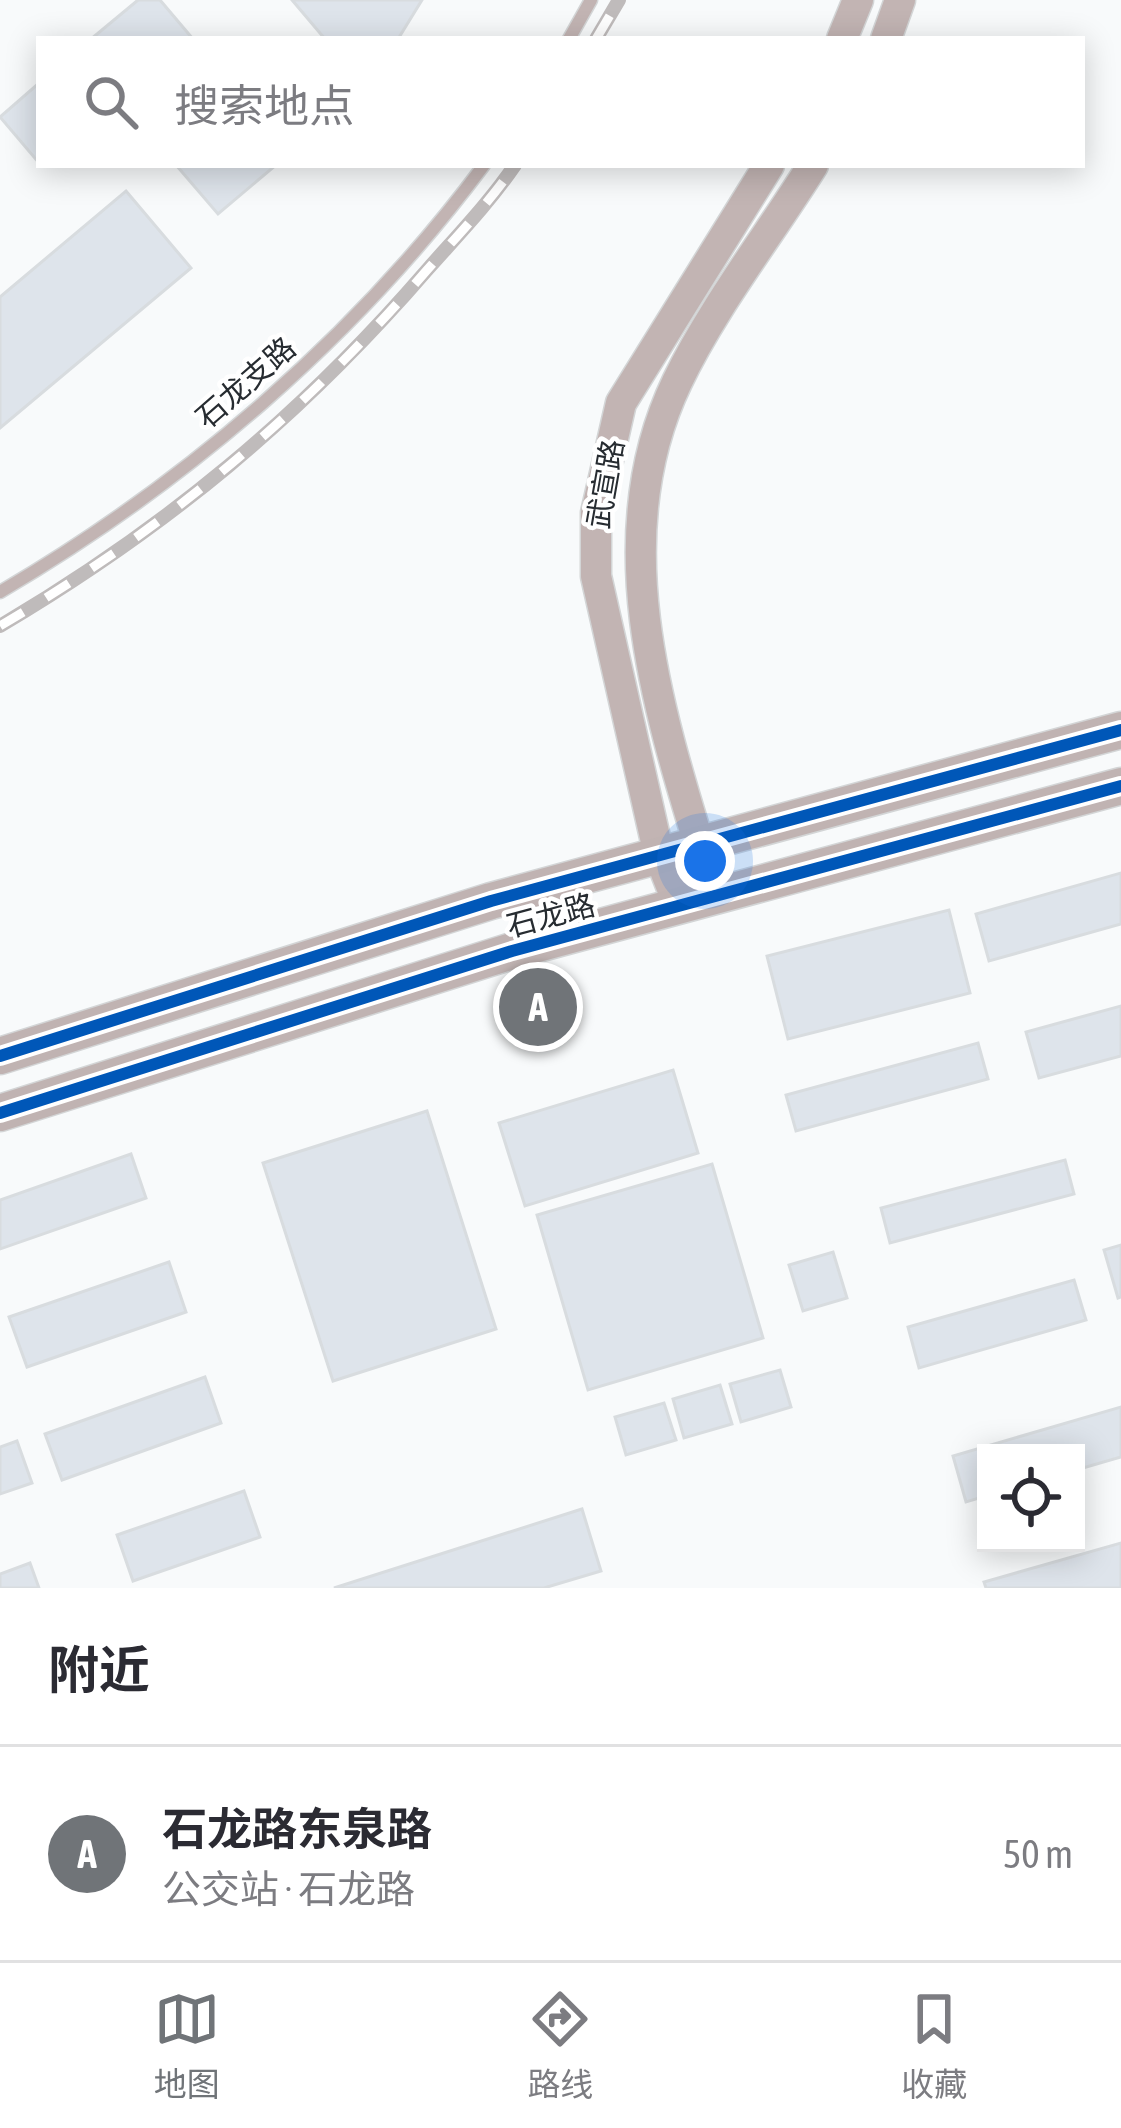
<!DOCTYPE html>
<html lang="zh">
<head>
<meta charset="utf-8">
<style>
	:root { --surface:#fff; --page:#f2f2f3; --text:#2b2b33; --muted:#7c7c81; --line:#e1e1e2; --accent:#707478 }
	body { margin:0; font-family:"Asap Condensed","Noto Sans SC",sans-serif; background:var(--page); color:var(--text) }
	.controls { position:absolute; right:36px; bottom:36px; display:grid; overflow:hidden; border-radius:0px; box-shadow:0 6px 30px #0003 }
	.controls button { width:108px; height:108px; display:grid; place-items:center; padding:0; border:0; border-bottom:3px solid var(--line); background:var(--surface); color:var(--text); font:60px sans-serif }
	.you { position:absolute; left:705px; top:861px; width:42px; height:42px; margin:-30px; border:9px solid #fff; border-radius:50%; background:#1a73e8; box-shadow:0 0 0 18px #1a73e833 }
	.badge { display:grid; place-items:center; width:78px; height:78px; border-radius:50%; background:var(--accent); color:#fff; font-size:39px; font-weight:700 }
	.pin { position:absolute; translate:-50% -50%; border:6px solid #fff; box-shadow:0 3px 12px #0006 }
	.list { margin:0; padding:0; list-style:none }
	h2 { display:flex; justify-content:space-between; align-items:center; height:156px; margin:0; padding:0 48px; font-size:51px }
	h2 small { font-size:39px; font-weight:400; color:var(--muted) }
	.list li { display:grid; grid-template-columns:78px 1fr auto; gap:36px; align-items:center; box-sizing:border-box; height:216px; padding:0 48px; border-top:3px solid var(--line) }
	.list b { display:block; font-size:45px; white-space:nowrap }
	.list p { margin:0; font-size:39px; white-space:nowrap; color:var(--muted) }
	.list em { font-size:39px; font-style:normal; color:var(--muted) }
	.icon { flex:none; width:66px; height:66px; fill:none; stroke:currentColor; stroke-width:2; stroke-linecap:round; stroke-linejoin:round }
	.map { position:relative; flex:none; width:1121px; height:1588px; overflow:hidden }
	.search { position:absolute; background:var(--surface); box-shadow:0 6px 30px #0003; left:36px; right:36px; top:36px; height:132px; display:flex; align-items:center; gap:30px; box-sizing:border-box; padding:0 42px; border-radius:0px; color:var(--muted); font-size:45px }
	.sheet { height:372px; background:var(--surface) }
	nav { display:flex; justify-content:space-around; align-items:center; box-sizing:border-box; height:168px; border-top:3px solid var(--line); background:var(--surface); font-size:33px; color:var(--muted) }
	nav a { display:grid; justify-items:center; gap:6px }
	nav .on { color:var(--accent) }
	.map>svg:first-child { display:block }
	.building { fill:#dee4eb; stroke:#d8dcdf; stroke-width:3 }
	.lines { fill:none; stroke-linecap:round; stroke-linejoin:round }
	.service-casing { stroke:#d3d5d6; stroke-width:15 }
	.tertiary-casing { stroke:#d3d5d6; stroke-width:33 }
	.secondary-casing { stroke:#d3d5d6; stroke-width:39 }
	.service { stroke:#c2b4b3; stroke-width:12 }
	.tertiary { stroke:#c2b4b3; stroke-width:30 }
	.secondary { stroke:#c0b3b2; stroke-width:36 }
	.rail-casing { stroke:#bfbbbb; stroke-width:14 }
	.rail { stroke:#fff; stroke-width:9; stroke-dasharray:27; stroke-linecap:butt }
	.cycleway-casing { stroke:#fff; stroke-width:20 }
	.cycleway { stroke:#0057b8; stroke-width:12 }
	.labels { text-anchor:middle; stroke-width:9; stroke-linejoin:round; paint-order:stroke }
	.street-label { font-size:30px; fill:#272c31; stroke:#fff }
</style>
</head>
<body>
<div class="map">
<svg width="1121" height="1588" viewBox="0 0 1121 1588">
	<rect width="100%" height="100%" fill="#f8fafb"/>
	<g class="building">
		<path d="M138,0h22l33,39h-102z"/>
		<path d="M292,0h130l-24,39h-73z"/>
		<path d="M39,83v80l-39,-46z"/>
		<path d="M176,165h100l-58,49z"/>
		<path d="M126,191l65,77 -191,160v-131z"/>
		<path d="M1121,873v51l-132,37 -13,-47z"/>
		<path d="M949,910l21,83 -182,46 -21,-83z"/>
		<path d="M1121,1006v50l-82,22 -13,-46z"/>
		<path d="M978,1043l10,36 -192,52 -10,-36z"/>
		<path d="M673,1070l25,83 -173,53 -26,-83z"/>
		<path d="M427,1111l69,218 -163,52 -70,-218z"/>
		<path d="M131,1154l15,44 -146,51v-49z"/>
		<path d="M1065,1160l9,34 -184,49 -9,-35z"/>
		<path d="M712,1164l51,174 -175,52 -51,-175z"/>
		<path d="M1121,1245v52l-3,1 -14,-48z"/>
		<path d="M833,1252l14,46 -44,13 -14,-46z"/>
		<path d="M169,1262l17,50 -159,55 -18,-50z"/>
		<path d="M1074,1280l12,40 -167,48 -11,-41z"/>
		<path d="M780,1370l11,37 -50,15 -11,-38z"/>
		<path d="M205,1377l16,46 -159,57 -17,-46z"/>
		<path d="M720,1385l12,39 -48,14 -11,-39z"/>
		<path d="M664,1403l12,37 -50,15 -11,-38z"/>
		<path d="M1121,1407v50l-45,13v-17h-90v43l-20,6 -13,-46z"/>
		<path d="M17,1441l15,42 -32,11v-47z"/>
		<path d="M244,1491l16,46 -127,44 -16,-46z"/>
		<path d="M582,1509l19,62 -57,17h-210z"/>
		<path d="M1121,1543v45h-135l-2,-6z"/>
		<path d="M30,1563l9,25h-39v-14z"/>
	</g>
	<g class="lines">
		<defs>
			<g id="service">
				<path d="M569,39l22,-39"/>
				<path d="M0,592c186,-109 355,-254 484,-427"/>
			</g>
			<g id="tertiary">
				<path d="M842,39l16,-39"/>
				<path d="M886,39l14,-39"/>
				<path d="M715,896c-50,-165 -117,-349 -38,-514 35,-74 93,-148 136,-217"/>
				<path d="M679,906l-20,-51 -63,-279v-63l25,-110 148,-238"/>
			</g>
			<g id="secondary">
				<path d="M0,1056l491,-155 630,-171"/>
				<path d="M0,1113l512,-162 609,-165"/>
			</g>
		</defs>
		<use href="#service" class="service-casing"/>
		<use href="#tertiary" class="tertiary-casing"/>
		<use href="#secondary" class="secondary-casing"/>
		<use href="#service" class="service"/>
		<use href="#tertiary" class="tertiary"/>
		<use href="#secondary" class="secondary"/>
		<defs>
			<g id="rail">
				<path d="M596,39l23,-39"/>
				<path d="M0,626c167,-99 300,-209 427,-356 30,-34 62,-67 88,-105"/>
			</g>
		</defs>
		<use href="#rail" class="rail-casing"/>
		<use href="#rail" class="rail"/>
		<defs>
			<g id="cycleway">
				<path d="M0,1056l491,-155 630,-171"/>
				<path d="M0,1113l512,-162 609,-165"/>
			</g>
		</defs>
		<use href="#cycleway" class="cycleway-casing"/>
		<use href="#cycleway" class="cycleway"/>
	</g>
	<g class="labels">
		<g class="street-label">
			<text transform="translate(246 383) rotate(-41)" y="10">石龙支路</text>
			<text transform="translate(606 484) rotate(-80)" y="10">武宣路</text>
			<text transform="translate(551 916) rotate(-15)" y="10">石龙路</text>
		</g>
	</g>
</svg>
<div class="controls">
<button><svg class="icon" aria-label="locate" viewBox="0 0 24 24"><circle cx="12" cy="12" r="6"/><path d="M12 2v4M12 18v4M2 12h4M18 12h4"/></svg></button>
</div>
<div class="you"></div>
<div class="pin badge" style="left:538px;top:1007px">A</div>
<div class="search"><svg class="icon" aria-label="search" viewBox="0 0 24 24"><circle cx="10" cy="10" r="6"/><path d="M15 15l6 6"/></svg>搜索地点</div>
</div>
<section class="sheet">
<h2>附近<small></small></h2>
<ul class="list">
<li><span class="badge">A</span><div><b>石龙路东泉路</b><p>公交站 · 石龙路</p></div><em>50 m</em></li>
</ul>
</section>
<nav>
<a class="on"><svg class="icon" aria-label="map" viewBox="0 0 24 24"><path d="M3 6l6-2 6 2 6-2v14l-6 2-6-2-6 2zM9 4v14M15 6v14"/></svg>地图</a>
<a><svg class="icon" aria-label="directions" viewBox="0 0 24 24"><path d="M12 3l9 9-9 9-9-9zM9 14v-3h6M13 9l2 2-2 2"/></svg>路线</a>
<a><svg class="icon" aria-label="saved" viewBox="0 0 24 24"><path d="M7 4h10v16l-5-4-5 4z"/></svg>收藏</a>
</nav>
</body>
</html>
